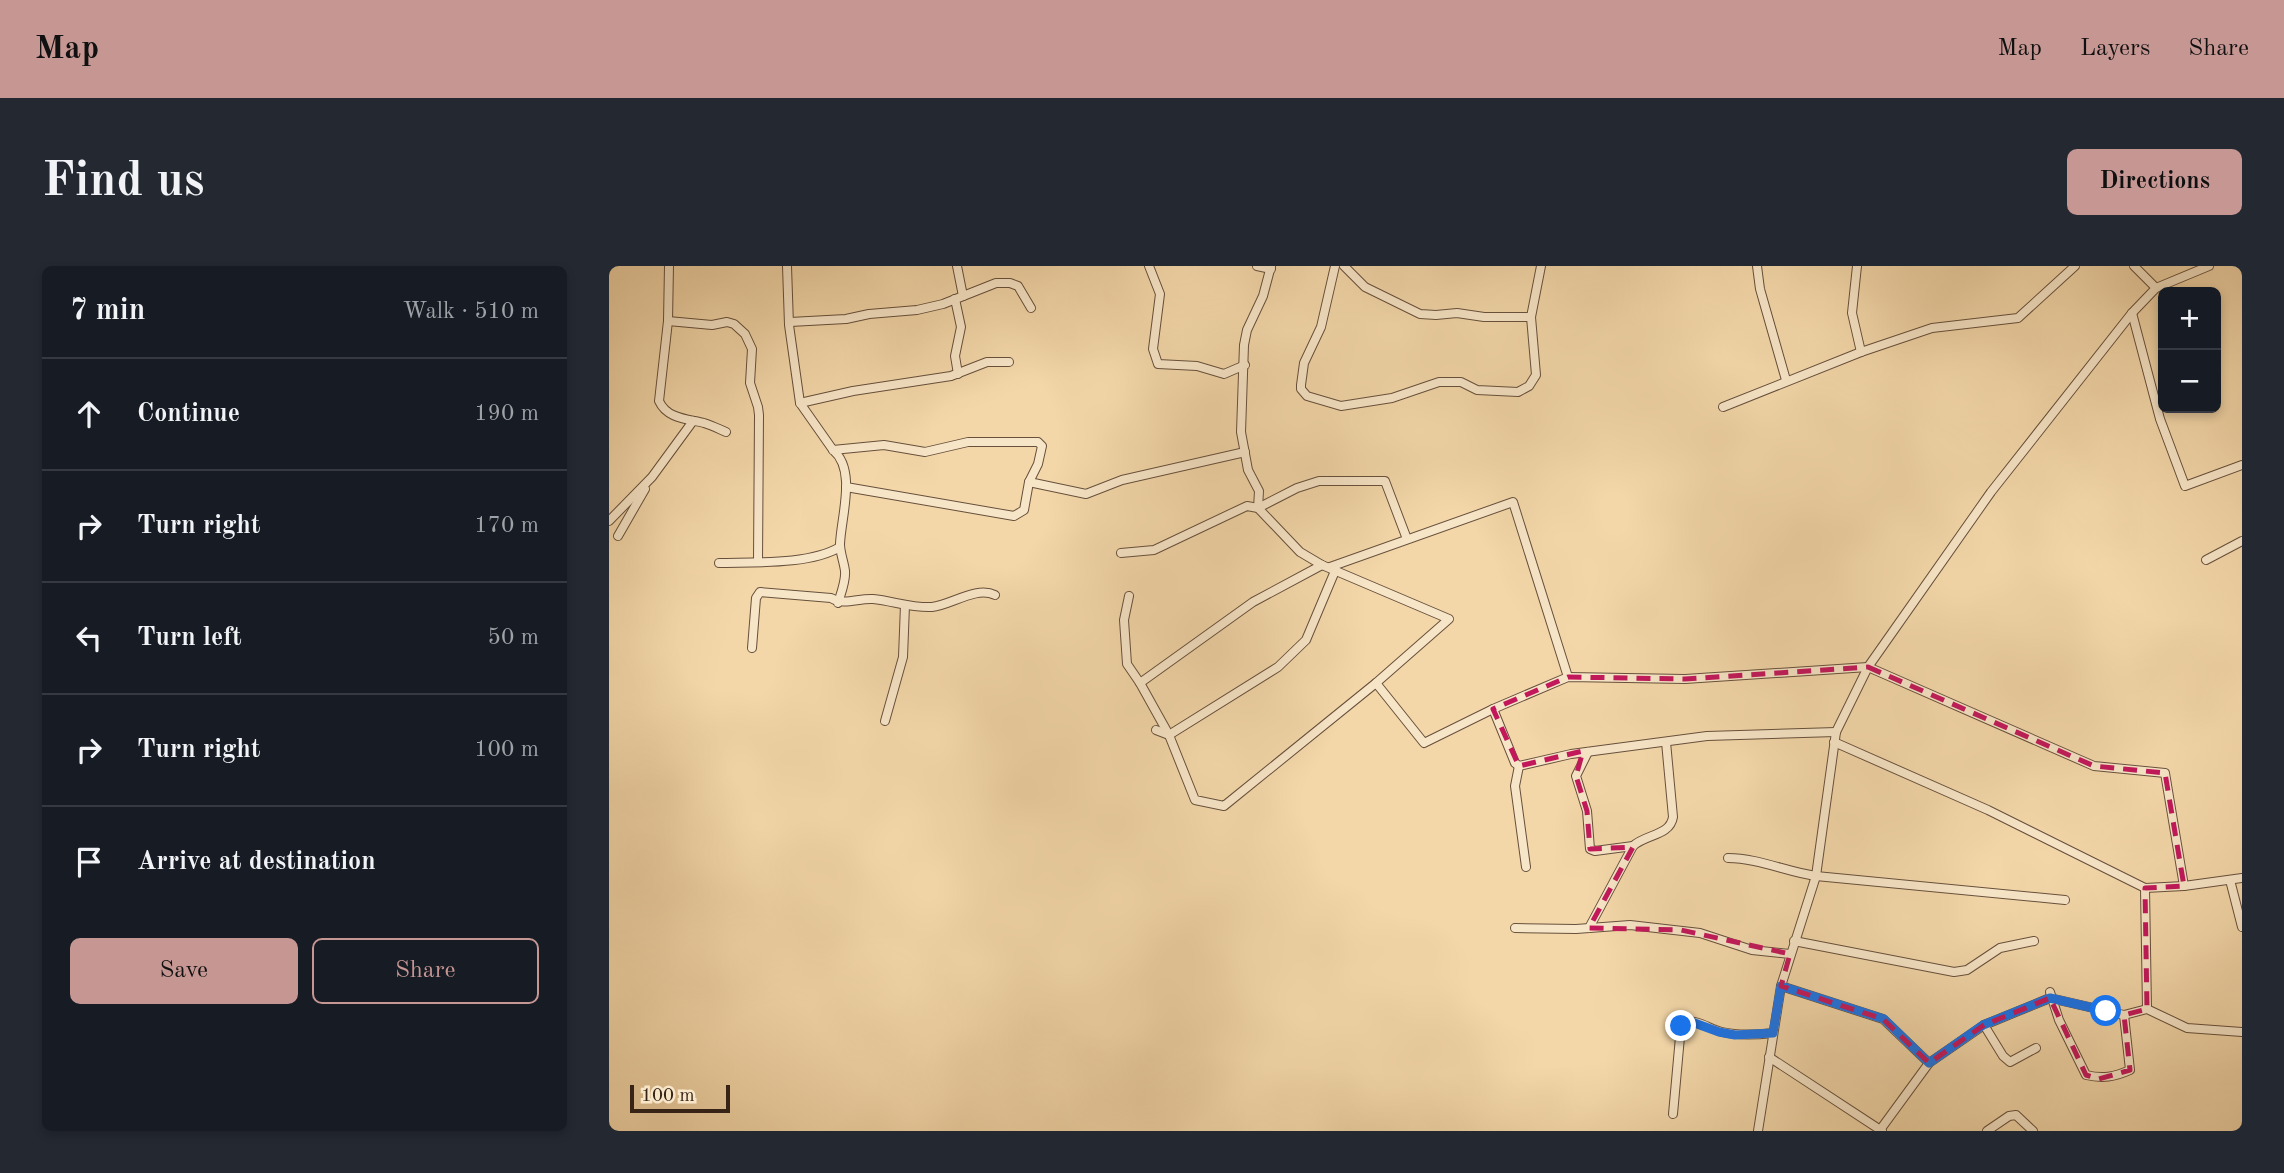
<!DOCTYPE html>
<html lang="en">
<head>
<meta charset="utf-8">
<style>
	:root { --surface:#171b24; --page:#242831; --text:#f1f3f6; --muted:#9ea1a6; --line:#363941; --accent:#c59692 }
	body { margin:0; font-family:"Old Standard TT",serif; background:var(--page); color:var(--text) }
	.controls { position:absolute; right:21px; top:21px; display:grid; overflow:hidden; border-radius:10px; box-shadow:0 4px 10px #0003 }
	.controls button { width:63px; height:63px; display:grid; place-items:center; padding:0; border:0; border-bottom:2px solid var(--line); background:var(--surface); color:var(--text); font:35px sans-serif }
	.scale { position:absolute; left:21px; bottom:18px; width:100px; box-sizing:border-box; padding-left:7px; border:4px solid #382317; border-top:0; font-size:19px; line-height:24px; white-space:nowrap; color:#382317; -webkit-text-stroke:5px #f7e5c7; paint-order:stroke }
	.stop { position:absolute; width:21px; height:21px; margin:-16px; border:5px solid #1a73e8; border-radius:50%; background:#fff }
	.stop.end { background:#1a73e8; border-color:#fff; box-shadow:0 2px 7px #0008 }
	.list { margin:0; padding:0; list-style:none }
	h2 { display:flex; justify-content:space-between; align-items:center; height:91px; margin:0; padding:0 28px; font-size:30px }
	h2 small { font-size:23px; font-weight:400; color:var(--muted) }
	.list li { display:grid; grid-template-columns:46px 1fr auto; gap:21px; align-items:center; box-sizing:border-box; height:112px; padding:0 28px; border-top:2px solid var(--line) }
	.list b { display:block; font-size:26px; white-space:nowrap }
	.list em { font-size:23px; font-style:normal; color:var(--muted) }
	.actions { display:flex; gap:14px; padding:21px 28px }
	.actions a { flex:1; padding:16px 0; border:2px solid var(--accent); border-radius:10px; text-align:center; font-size:24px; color:var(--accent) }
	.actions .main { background:var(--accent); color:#111 }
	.icon { flex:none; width:38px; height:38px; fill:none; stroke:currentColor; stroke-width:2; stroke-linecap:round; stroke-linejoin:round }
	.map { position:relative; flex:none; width:1633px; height:865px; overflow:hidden; border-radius:10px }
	header { display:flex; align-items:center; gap:42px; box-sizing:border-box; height:98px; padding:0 35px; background:var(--accent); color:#111 }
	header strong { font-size:33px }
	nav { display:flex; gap:38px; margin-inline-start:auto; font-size:24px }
	.intro { display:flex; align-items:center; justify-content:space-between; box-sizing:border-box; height:168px; padding:0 42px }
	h1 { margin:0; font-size:49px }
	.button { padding:18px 32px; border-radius:10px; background:var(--accent); color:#111; font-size:24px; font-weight:700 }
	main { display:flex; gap:42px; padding:0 42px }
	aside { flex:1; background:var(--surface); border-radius:10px; box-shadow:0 4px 10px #0003 }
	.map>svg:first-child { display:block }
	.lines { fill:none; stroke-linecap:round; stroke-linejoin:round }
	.minor-casing { stroke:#67503c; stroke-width:10 }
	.minor { stroke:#f7e5c7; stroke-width:8 }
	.route { stroke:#1a73e8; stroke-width:9 }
	.marked { fill:none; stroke:#c2185b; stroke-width:5; stroke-dasharray:14 9; stroke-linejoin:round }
</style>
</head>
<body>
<header>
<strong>Map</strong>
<nav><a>Map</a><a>Layers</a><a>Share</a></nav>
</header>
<div class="intro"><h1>Find us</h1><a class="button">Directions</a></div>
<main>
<aside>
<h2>7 min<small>Walk · 510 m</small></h2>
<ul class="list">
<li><svg class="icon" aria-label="ahead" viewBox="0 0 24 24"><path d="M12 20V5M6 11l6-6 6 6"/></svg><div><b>Continue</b></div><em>190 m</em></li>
<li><svg class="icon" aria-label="right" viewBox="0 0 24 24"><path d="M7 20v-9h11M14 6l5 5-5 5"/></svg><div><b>Turn right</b></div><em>170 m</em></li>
<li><svg class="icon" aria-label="left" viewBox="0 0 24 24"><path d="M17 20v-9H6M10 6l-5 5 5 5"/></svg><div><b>Turn left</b></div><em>50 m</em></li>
<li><svg class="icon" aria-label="right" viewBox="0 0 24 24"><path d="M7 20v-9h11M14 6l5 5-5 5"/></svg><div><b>Turn right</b></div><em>100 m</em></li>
<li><svg class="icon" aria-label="arrive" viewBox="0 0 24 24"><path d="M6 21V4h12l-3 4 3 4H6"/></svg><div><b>Arrive at destination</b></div></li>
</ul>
<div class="actions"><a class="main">Save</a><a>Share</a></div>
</aside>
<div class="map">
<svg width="1633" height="865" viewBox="0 0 1633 865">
	<rect width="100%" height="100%" fill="#f3d7a9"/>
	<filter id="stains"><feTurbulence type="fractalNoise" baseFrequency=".00286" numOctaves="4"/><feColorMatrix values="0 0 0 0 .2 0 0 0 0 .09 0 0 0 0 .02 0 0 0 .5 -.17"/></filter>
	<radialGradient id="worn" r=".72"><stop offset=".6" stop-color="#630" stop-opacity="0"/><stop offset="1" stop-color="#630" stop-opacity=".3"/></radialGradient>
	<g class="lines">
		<defs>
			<g id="minor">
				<path d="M60,0l-1,55 -9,80c8,18 29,18 45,22 7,2 15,6 22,9"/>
				<path d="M178,0l2,59 11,78 33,47c24,20 8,67 7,94 0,9 4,18 5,27 1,10 -4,22 -7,32"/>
				<path d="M348,0l6,30"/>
				<path d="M540,0l11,28 -7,55 5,15 39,2 27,8 21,-9"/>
				<path d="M648,0l14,3"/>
				<path d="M726,0l-14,61 -17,36 -3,22v4l6,7 34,10 51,-8 47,-16h22l16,8 41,2 11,-6 7,-11 -5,-58 10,-51"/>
				<path d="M735,0l21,21 55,27 16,1 21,-2 27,4h47"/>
				<path d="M1148,0l3,23 26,91"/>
				<path d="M1248,0l-5,47 9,39"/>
				<path d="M1525,0l22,22"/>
				<path d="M346,33l6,28 -6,29 3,18"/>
				<path d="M1523,47l28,106 25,67 57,-21"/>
				<path d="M59,55l44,4 15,-3 7,2 11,10 7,15 -2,34 8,24 1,8 -1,147"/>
				<path d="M181,56l56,-3 23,-5 48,-4 26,-6 53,-21h14l8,3 13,22"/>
				<path d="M191,137l53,-12 98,-15 36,-14h22"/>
				<path d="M1114,141l138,-55 71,-24 86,-10 57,-52"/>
				<path d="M224,184l51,-5 41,7 43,-10h70l4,4 -4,18 -9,18 -5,28 -10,6 -168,-29"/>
				<path d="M420,216l57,12 36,-14 123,-28"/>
				<path d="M0,255l43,-44 41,-56"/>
				<path d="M9,270l27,-47"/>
				<path d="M512,287l33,-3 93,-44 11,2 39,-20 22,-7h66l22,58"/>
				<path d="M1597,294l36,-19"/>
				<path d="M110,297c35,-1 91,2 121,-16"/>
				<path d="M721,301l183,-65 55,175"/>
				<path d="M520,330l-5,24 3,44 13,19 29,52 26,65 29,6 152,-123 73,-64 -127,-54 -22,-13 -42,-44 1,-17 -11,-21 -7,-38 3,-87 3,-15 16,-34 8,-30"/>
				<path d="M143,382l4,-50 4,-6 71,6c13,8 27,0 42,1 20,2 38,9 59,8 19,-2 44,-21 63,-12"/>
				<path d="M531,417l113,-81 69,-37"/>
				<path d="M767,417l48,60 69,-34 22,54 4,3 52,-12 136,-18 129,-4"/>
				<path d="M884,443l75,-32 117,2 183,-12 226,99 71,7 19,113"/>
				<path d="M276,455l18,-64 2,-52"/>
				<path d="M547,464l13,5 109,-68 28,-27 29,-69"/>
				<path d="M1225,476l154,68 157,78 39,-2 58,-8"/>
				<path d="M979,486l-12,24 11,35 3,38 5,2 38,-5"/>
				<path d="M910,500l-4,20 11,81"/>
				<path d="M1119,592c30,0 59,14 88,18l249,24"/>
				<path d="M1621,614l12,47"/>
				<path d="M1536,622l2,121"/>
				<path d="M906,662l61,1 54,-4 70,8 52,17 38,4"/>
				<path d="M980,662l44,-82c13,-12 37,-10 40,-29l-7,-75"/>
				<path d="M1185,675l160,31 13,-2 33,-22 34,-7"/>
				<path d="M1172,720l102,33 46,44"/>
				<path d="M1441,726l9,28 27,55c17,4 28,2 44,-5l-6,-55"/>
				<path d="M1375,759l19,31 7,6 26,-14"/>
				<path d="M1160,791l113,74"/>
				<path d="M1064,848l8,-88 3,-4c14,-3 25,7 38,10 17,4 34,3 51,1"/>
				<path d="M1271,864l49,-67 55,-38 66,-27 74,17 23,-6 40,19 55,4"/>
				<path d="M1149,865l23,-145 35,-110 20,-144 32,-65 123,-175 141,-179 24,-25 53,-22"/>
				<path d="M1378,865l22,-15 7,-1 17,16"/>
			</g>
		</defs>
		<use href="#minor" class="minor-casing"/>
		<use href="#minor" class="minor"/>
	</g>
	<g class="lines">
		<path class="route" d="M1072,760l8,-5 30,11 16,3 38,-2 8,-47 103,33 45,44 54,-38 67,-27 56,13"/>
	</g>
	<path class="marked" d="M1259,401l226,99 71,7 19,113 -39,2 2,121 -23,6 6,55 -31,9 -13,-4 -36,-77 -66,27 -55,38 -46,-44 -102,-33 9,-32 -109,-24 -92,-2 44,-81 -43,2 -3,-38 -11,-35 7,-25 -64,15 -26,-57 75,-32 117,2z"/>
	<rect width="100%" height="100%" filter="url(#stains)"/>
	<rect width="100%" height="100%" fill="url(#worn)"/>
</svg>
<div class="controls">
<button>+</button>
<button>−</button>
</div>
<div class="scale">100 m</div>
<div class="stop" style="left:1497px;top:745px"></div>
<div class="stop end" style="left:1072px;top:760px"></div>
</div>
</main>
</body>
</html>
